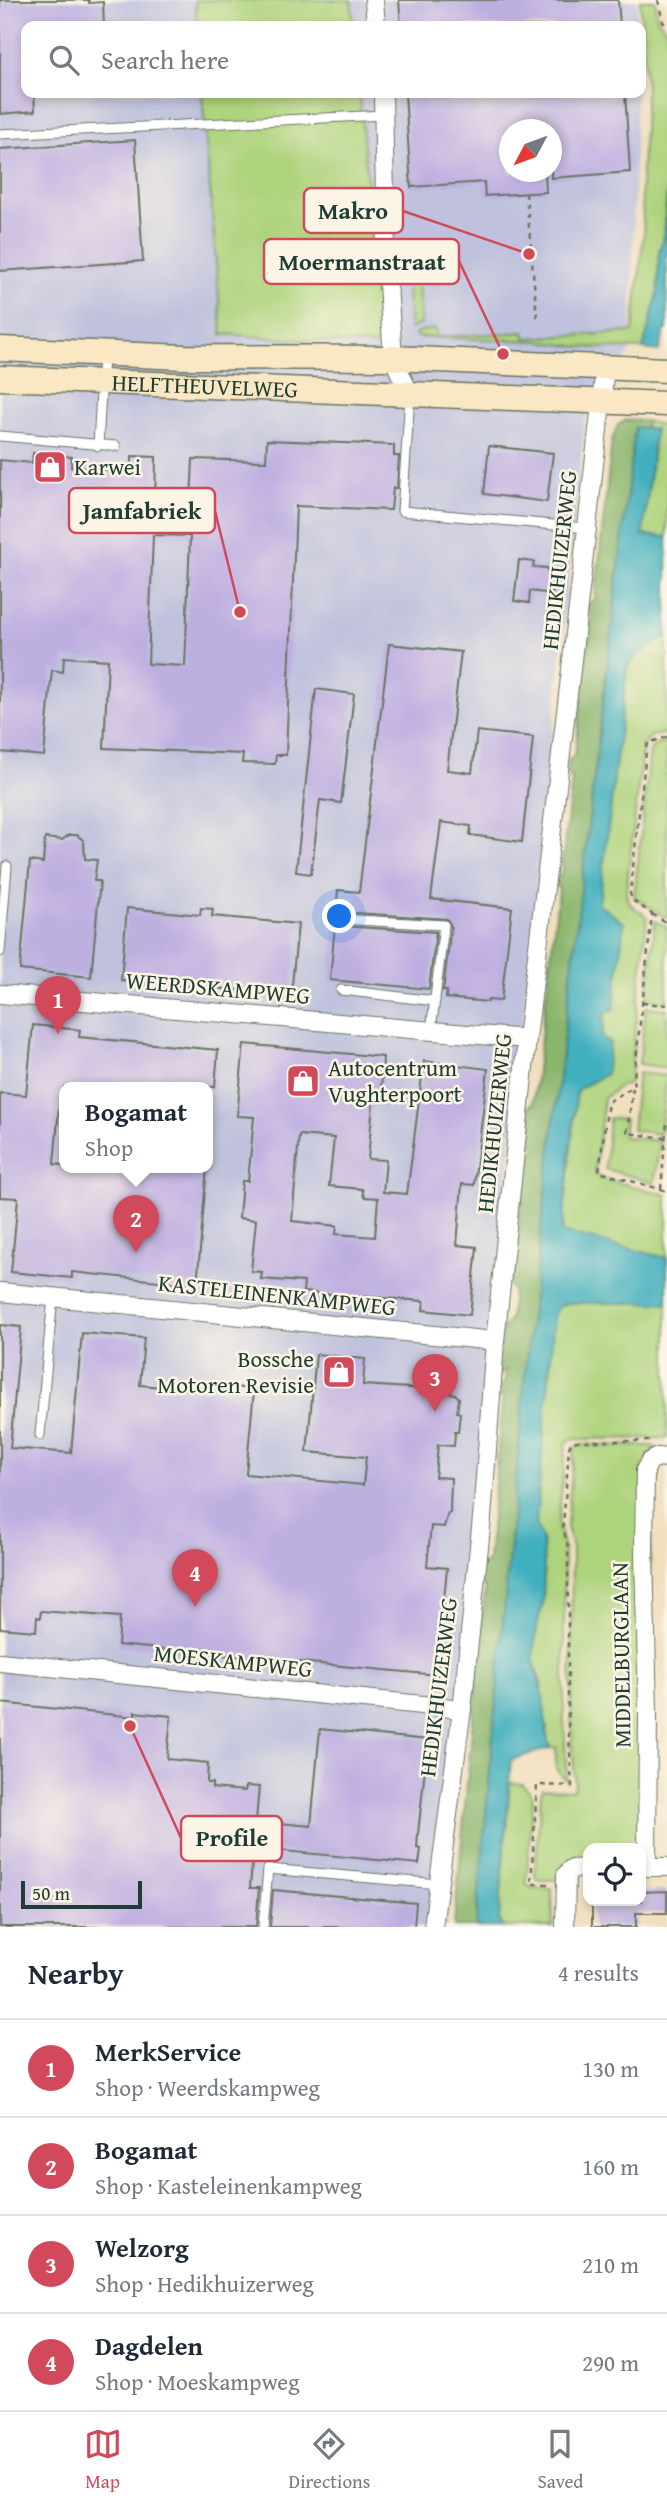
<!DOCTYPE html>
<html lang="en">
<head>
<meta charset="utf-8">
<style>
	:root { --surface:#fff; --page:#f6f6f7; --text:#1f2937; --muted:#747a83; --line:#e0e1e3; --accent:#d1495b }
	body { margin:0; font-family:"Gentium Book Plus",serif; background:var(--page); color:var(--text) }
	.controls { position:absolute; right:21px; bottom:21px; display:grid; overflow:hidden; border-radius:14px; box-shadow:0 4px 10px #0003 }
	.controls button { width:63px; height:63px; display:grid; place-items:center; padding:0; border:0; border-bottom:2px solid var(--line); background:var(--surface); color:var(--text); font:35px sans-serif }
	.compass { position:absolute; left:499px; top:119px; width:63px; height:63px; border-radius:50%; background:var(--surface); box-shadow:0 4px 10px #0003; rotate:229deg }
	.scale { position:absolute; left:21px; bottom:18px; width:121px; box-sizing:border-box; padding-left:7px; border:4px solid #1f3d34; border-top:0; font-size:19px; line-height:24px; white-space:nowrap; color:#1f3d34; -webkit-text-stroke:5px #fcf5e5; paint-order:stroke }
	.you { position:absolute; left:340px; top:917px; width:24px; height:24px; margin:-18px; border:5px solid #fff; border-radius:50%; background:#1a73e8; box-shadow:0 0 0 10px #1a73e833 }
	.badge { display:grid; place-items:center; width:46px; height:46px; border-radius:50%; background:var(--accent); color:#fff; font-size:23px; font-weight:700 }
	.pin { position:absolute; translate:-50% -58px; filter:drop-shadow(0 2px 4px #0008) }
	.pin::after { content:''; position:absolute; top:37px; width:24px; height:21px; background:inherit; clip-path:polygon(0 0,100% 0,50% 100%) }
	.popup { position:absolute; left:59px; top:1082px; width:154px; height:91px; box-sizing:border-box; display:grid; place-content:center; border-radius:14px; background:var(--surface); filter:drop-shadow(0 2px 5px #0005); font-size:23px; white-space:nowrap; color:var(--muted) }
	.popup b { font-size:26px; color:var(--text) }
	.popup::after { content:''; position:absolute; left:50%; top:100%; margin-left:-14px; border:14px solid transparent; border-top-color:var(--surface) }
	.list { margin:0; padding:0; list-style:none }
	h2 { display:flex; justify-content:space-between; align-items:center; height:91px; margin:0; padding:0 28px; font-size:30px }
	h2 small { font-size:23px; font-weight:400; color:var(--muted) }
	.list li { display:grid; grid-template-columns:46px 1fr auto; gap:21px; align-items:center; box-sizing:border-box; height:98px; padding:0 28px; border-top:2px solid var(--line) }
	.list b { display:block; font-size:26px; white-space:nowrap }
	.list p { margin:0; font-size:23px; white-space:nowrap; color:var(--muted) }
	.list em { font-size:23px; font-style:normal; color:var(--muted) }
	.icon { flex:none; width:38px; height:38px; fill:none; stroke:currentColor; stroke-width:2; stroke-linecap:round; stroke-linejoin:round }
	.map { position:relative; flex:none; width:667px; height:1927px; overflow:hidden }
	.search { position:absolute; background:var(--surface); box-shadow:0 4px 10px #0003; left:21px; right:21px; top:21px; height:77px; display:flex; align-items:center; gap:18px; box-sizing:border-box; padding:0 24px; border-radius:14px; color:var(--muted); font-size:26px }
	.sheet { height:483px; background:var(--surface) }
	nav { display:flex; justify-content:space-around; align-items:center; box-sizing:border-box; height:98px; border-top:2px solid var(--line); background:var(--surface); font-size:19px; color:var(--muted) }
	nav a { display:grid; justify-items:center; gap:4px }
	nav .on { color:var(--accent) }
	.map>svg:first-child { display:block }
	.industrial { fill:#c0c2dd; fill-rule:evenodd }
	.green { fill:#aed37d; stroke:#668858; stroke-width:2 }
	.forest { fill:#8ab56c; stroke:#547950; stroke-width:2 }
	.water { fill:#41afbe; stroke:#307679; stroke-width:2 }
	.building { fill:#beafe1; fill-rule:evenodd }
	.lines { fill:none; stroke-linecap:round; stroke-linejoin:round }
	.service-casing { stroke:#687564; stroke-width:11 }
	.minor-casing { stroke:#687564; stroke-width:20 }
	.secondary-casing { stroke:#687564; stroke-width:27 }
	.path { stroke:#687564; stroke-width:2.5; stroke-dasharray:5 5; stroke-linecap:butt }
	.service { stroke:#fff; stroke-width:9 }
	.minor { stroke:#fff; stroke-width:18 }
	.secondary { stroke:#fae7c3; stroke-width:24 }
	.labels { text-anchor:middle; stroke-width:5; stroke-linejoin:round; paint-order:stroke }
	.street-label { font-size:23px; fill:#1f3d34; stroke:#fcf5e5 }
	.poi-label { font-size:23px; fill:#1f3d34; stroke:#fcf5e5; text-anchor:start }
	.leader { fill:none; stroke:#d1495b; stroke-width:2.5 }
	.callout-dot { fill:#d1495b; stroke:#fcf5e5; stroke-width:2.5 }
	.callout { fill:#fcf5e5; stroke:#d1495b; stroke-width:2.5 }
	.callout-label { font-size:24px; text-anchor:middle; font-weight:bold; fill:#1f3d34 }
</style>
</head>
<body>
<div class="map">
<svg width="667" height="1927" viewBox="0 0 667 1927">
	<rect width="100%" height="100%" fill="#fcf5e5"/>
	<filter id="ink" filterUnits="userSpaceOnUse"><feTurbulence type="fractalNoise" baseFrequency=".0143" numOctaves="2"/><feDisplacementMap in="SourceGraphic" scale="14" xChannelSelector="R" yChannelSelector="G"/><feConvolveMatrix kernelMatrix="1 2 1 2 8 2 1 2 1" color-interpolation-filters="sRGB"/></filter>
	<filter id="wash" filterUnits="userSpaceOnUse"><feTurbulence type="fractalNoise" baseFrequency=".00686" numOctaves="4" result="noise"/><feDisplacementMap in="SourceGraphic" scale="28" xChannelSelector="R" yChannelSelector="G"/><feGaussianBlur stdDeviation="1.57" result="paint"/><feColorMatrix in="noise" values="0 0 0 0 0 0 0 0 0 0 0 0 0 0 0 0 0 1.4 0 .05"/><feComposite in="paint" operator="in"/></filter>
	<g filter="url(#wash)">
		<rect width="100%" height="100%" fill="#f1debe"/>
		<path class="industrial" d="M0,0h637v26h-611v67h610l-5,257 -46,69 -80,779 -59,729h-446zM510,130h42v42h-42zM64,1087h144v80h-144z"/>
		<g class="green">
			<path d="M195,0h156l3,26h-157z"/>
			<path d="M640,0h15l2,18 10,13v162l-4,47 -4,11 -1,41 -15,57 -64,-2 -42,-6 -120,-4 -2,-3 5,-3 16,-2v8l88,-5 1,6 108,-6 11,-100 -3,-43 5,-100z"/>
			<path d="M202,93h157l22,236 -1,17 -158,-12z"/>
			<path d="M417,273l4,51 -11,5 -4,-54z"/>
			<path d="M646,421l21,6v110l-24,-2 12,-105 -10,-2z"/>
			<path d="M667,636v97l-16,3 -8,9 -17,148c2,13 10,16 21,23l-17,166 -5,4 -2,-2 -19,14 -9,71 1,6 5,3 66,17v63l-105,-25 15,-143 25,-53 3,-24 9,-4 -15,-105 28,-236 8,-11z"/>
			<path d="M667,741v177l-33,-21 16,-145 3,-6z"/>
			<path d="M655,921l12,6v75l-20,-3z"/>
			<path d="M646,1007l21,2v59l-28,-4z"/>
			<path d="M638,1073l29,3 -7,58 -28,-4z"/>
			<path d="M609,1118l16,1 -2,18 37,4 -6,42 -49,-14z"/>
			<path d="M566,1303h101v135l-96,1 -5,4 -8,82 6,24v170l3,62 -11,-12v-22l-6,1 1,-2 -3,-3 -7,-60 -8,-24 4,-34 6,-22 1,-35 -2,-29 -6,-15 6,-84 9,-75v-27l3,-21 4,-10z"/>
			<path d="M578,1445l76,1 -13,402h-53v13l-27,19h-22l-4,-5 6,-82 2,-4 29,1 3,-3 -4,-68 1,-171 -5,-22 7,-76z"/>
			<path d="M510,1783l13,1 10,13 -7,86 6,5 20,1 1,38h-50l-4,-8z"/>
		</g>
		<path class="forest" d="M626,420l20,1 -1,7h-10l-108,924 -51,575h-22l31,-338 -9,-10 1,-10 11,-8 15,-167 -8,5 -1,-7 11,-10 1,-12 -8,6 4,-46 8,-11 3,-29 -9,-10 1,-8 10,-8 17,-148 -8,4 -1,-9 10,-8 26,-214 -5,-6 1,-3 6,-5 11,-96 -5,-6 2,-14 6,-5 17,-138 -6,-6 1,-5 8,-6 17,-159 6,-15z"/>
		<g class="water">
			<path d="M667,193v136l-3,3 -5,19 -16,-2 15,-57 1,-41 4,-11z"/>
			<path d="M635,427l20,2 -12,106 24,2v99l-32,21 -8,11 -28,236 25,19 -10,86 -9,4 -3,24 8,6 -4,31 -29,16 -15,142 105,26v45h-101l-8,4 -4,10 -18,207 6,15 2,29 -1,35 -6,22 -4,34 10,36 5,47 3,4 -1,2 -39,12 -12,159 4,8h-27l51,-575z"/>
		</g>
		<g id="blocks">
			<g class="building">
				<path d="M0,0h89v3l14,-1 1,24h-78v67h8l1,18 -35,3z"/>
				<path d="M399,0h219l2,26h-219z"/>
				<path d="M405,93h220l5,79 -79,6v-48h-42v42h36l1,20 -61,4 -1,-14 -73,5z"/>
				<path d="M135,140l8,121 -143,10v-122z"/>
				<path d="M267,440l127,5v11h5l-2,32h-4l-2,22 -95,-4 -10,249h-10l-1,9 -33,-1 1,-9 -139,-6 4,-88 -44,-3 -1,15 -11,-2 -8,86 -44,-4v-292l32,3 1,-10 39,4 -1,10 54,4v-6l7,1v-10l24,1 -1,46 36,1 2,-45 73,2zM153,535l37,1 -5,130 -37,-2z"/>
				<path d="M489,446l64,7 -6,49 -63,-8z"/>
				<path d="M519,560l15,2 -1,5 14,1v3l8,2 -3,21 -22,-3 -1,12 -15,-2z"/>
				<path d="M389,644l72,8 -14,118 25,3 5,-42 56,6 -11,105 -52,-7 1,-9 -30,-4 -10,77 81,9 -11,93 -13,-1v2l-42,-4 1,-7h-4l8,-65 -4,-7 -107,-7 -4,2 2,-24 21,2z"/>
				<path d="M316,689l38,5 -13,109 -21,-3 -9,74 -15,-2z"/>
				<path d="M69,835h8l7,6 1,18 12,1 -3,21h6l-9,96 -71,-7 10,-109 13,2 2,-25 17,2z"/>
				<path d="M127,908l73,7 1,-7 12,1 -1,7 86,8 -7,71 -170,-15z"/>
				<path d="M335,924l5,2 96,6 -7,57 -99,-9z"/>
				<path d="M33,1025l47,5 -1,7 139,13 -3,37h-151v10l-4,-1 -6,68 10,1v2h143l-10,118 -125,-13v6l-61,-6 7,-74 -18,-1v-104l26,2z"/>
				<path d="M244,1044l139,13 -2,34h-7l-6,68 18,1 -3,32 24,2 17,-133 64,8 -14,116 -12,-1 -5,61 20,2 -7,68 -47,-5 1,-9 -121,-9 1,-10 -43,-3 1,-7 -11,-1 5,-51 -17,-2 3,-37h6l6,-64 -17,-1zM299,1135l35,3 -5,48 33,3 2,8 14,1 -3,39 -39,-3 1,-8 -45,-5z"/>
				<path d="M0,1325l21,2 -11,121 61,5 11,-120 62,5 -4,47 88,8 1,-7 25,4 -8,84 117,11 3,-28 -59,-5 9,-98 49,5 -2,26 78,5v2l14,2 4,4 -2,14 3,1 -2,19h-3l-1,14 -16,-1 -3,32 16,1 -1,35h-2l-4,14 -13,-1 -4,40 20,2 -10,107 -319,-30 2,-28 -79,-6 -1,7 -3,-1 -1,14 -36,-3z"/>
				<path d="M0,1703l135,14v-5l36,4 -4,43 41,4 -1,20h5v5l33,3 1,-5 13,1 -3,34 55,5 9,-97 108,11 -10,94 -1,14 4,1 -2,15 -166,-16 -3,40h9l-3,39h-256z"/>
				<path d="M273,1890l143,13 -2,24h-144z"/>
				<path d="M667,1891v22h-31v14h-44v-26h49v-9z"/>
			</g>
		</g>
	</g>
	<g filter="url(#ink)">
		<use href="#blocks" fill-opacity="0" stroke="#687564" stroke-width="2"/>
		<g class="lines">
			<defs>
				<g id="service">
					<path d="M0,134l385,-19"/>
					<path d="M410,396l-8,115 185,17"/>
					<path d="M0,436l116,10"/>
					<path d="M98,446l5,-90"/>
					<path d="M340,919l104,6 -13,106"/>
					<path d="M0,952l7,-86"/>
					<path d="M341,990l94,11"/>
					<path d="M40,1435l13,-138"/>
					<path d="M263,1927l5,-58 171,15"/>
				</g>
				<g id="minor">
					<path d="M374,0l2,26"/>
					<path d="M383,93l3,162 7,103 17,37"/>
					<path d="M0,994l527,45"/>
					<path d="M0,1292l495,49"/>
					<path d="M0,1662l462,47"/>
					<path d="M641,1867h26"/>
					<path d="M647,1867l1,-156 -4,-156 1,-85 5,-9 8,-4 9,1"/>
					<path d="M433,1927l29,-218 20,-191 13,-177 32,-302 43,-361 35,-310"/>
					<path d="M565,1927l1,-52 5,-6 17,-1"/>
				</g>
				<g id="secondary">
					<path d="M0,349l184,8 209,1 274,12"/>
					<path id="s1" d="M0,378l667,26"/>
				</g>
			</defs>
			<use href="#service" class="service-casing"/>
			<use href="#minor" class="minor-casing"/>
			<use href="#secondary" class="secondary-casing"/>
			<g class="path">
				<path d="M658,0l5,22 4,3"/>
				<path d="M526,193l11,124"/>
				<path d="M667,737l-19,6 -2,9 -16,141 2,7 20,14 -19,173 -25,15 -9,70 68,19"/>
				<path d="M652,914l15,9"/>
				<path d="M642,1003l25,2"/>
				<path d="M633,1088l-6,45 38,5"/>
				<path d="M661,1189l6,-68"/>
				<path d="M548,1884h-17l6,-99 35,1 -4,-67v-172l-5,-20 6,-79 2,-6 7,-1h72"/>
			</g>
			<use href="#service" class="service"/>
			<use href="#minor" class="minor"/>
			<use href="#secondary" class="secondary"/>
		</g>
	</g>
	<defs>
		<symbol id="shop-square" viewBox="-11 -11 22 22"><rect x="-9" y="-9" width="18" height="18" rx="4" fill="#d1495b" stroke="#fcf5e5"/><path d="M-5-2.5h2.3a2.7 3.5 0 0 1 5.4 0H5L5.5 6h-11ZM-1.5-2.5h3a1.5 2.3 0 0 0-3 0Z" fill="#fff"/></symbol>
	</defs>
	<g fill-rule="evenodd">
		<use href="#shop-square" x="31" y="448" width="38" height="38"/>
		<use href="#shop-square" x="284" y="1062" width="38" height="38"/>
		<use href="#shop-square" x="320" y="1353" width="38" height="38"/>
	</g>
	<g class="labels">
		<g class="street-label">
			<text dy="8" stroke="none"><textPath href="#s1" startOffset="205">HELFTHEUVELWEG</textPath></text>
			<text transform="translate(559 560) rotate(-84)" y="8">HEDIKHUIZERWEG</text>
			<text transform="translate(218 988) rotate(5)" y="8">WEERDSKAMPWEG</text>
			<text transform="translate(494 1123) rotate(-84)" y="8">HEDIKHUIZERWEG</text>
			<text transform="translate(277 1295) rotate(6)" y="8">KASTELEINENKAMPWEG</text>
			<text transform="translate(621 1655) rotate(-91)" y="8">MIDDELBURGLAAN</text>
			<text transform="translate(233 1661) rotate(6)" y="8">MOESKAMPWEG</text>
			<text transform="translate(438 1687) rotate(-83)" y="8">HEDIKHUIZERWEG</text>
		</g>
		<g class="poi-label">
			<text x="74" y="475">Karwei</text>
			<text x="328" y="1076">Autocentrum<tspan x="328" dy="26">Vughterpoort</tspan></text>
			<text x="314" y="1367" text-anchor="end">Bossche<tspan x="314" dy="26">Motoren Revisie</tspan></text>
		</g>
	</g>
	<path class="leader" d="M529 254L403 211M503 354L459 261M240 612L215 511M130 1726L181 1838"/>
	<g class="callout-dot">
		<circle cx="529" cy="254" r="7"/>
		<circle cx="503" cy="354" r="7"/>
		<circle cx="240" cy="612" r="7"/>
		<circle cx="130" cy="1726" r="7"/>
	</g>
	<g class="callout">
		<rect x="304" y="188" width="99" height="45" rx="7"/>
		<rect x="264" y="239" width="195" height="45" rx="7"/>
		<rect x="69" y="488" width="146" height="45" rx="7"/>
		<rect x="181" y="1816" width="101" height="45" rx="7"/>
	</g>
	<g class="callout-label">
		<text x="353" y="219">Makro</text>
		<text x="362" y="270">Moermanstraat</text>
		<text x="142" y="519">Jamfabriek</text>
		<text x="232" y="1846">Profile</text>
	</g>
</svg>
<div class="controls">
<button><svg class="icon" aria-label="locate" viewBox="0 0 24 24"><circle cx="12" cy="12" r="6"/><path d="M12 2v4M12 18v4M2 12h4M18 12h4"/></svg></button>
</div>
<svg class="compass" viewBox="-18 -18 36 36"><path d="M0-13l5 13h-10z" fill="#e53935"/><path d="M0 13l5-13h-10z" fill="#747a83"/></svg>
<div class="scale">50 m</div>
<div class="you"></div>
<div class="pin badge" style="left:58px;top:1034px">1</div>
<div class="pin badge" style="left:136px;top:1253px">2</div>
<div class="popup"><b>Bogamat</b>Shop</div>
<div class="pin badge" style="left:435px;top:1412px">3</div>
<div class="pin badge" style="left:195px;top:1607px">4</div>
<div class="search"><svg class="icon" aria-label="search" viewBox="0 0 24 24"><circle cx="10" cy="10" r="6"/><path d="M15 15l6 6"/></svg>Search here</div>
</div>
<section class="sheet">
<h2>Nearby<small>4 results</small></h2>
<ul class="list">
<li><span class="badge">1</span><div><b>MerkService</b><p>Shop · Weerdskampweg</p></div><em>130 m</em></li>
<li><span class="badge">2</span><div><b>Bogamat</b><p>Shop · Kasteleinenkampweg</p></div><em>160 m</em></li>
<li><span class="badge">3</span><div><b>Welzorg</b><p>Shop · Hedikhuizerweg</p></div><em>210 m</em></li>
<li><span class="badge">4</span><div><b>Dagdelen</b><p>Shop · Moeskampweg</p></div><em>290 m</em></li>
</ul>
</section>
<nav>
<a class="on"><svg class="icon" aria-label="map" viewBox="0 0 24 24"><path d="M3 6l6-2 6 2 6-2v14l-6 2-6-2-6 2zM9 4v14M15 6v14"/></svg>Map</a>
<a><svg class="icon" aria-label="directions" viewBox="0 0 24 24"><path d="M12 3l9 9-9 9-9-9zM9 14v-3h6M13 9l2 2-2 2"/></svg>Directions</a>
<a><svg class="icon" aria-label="saved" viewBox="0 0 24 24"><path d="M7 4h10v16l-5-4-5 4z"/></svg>Saved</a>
</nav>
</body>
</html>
